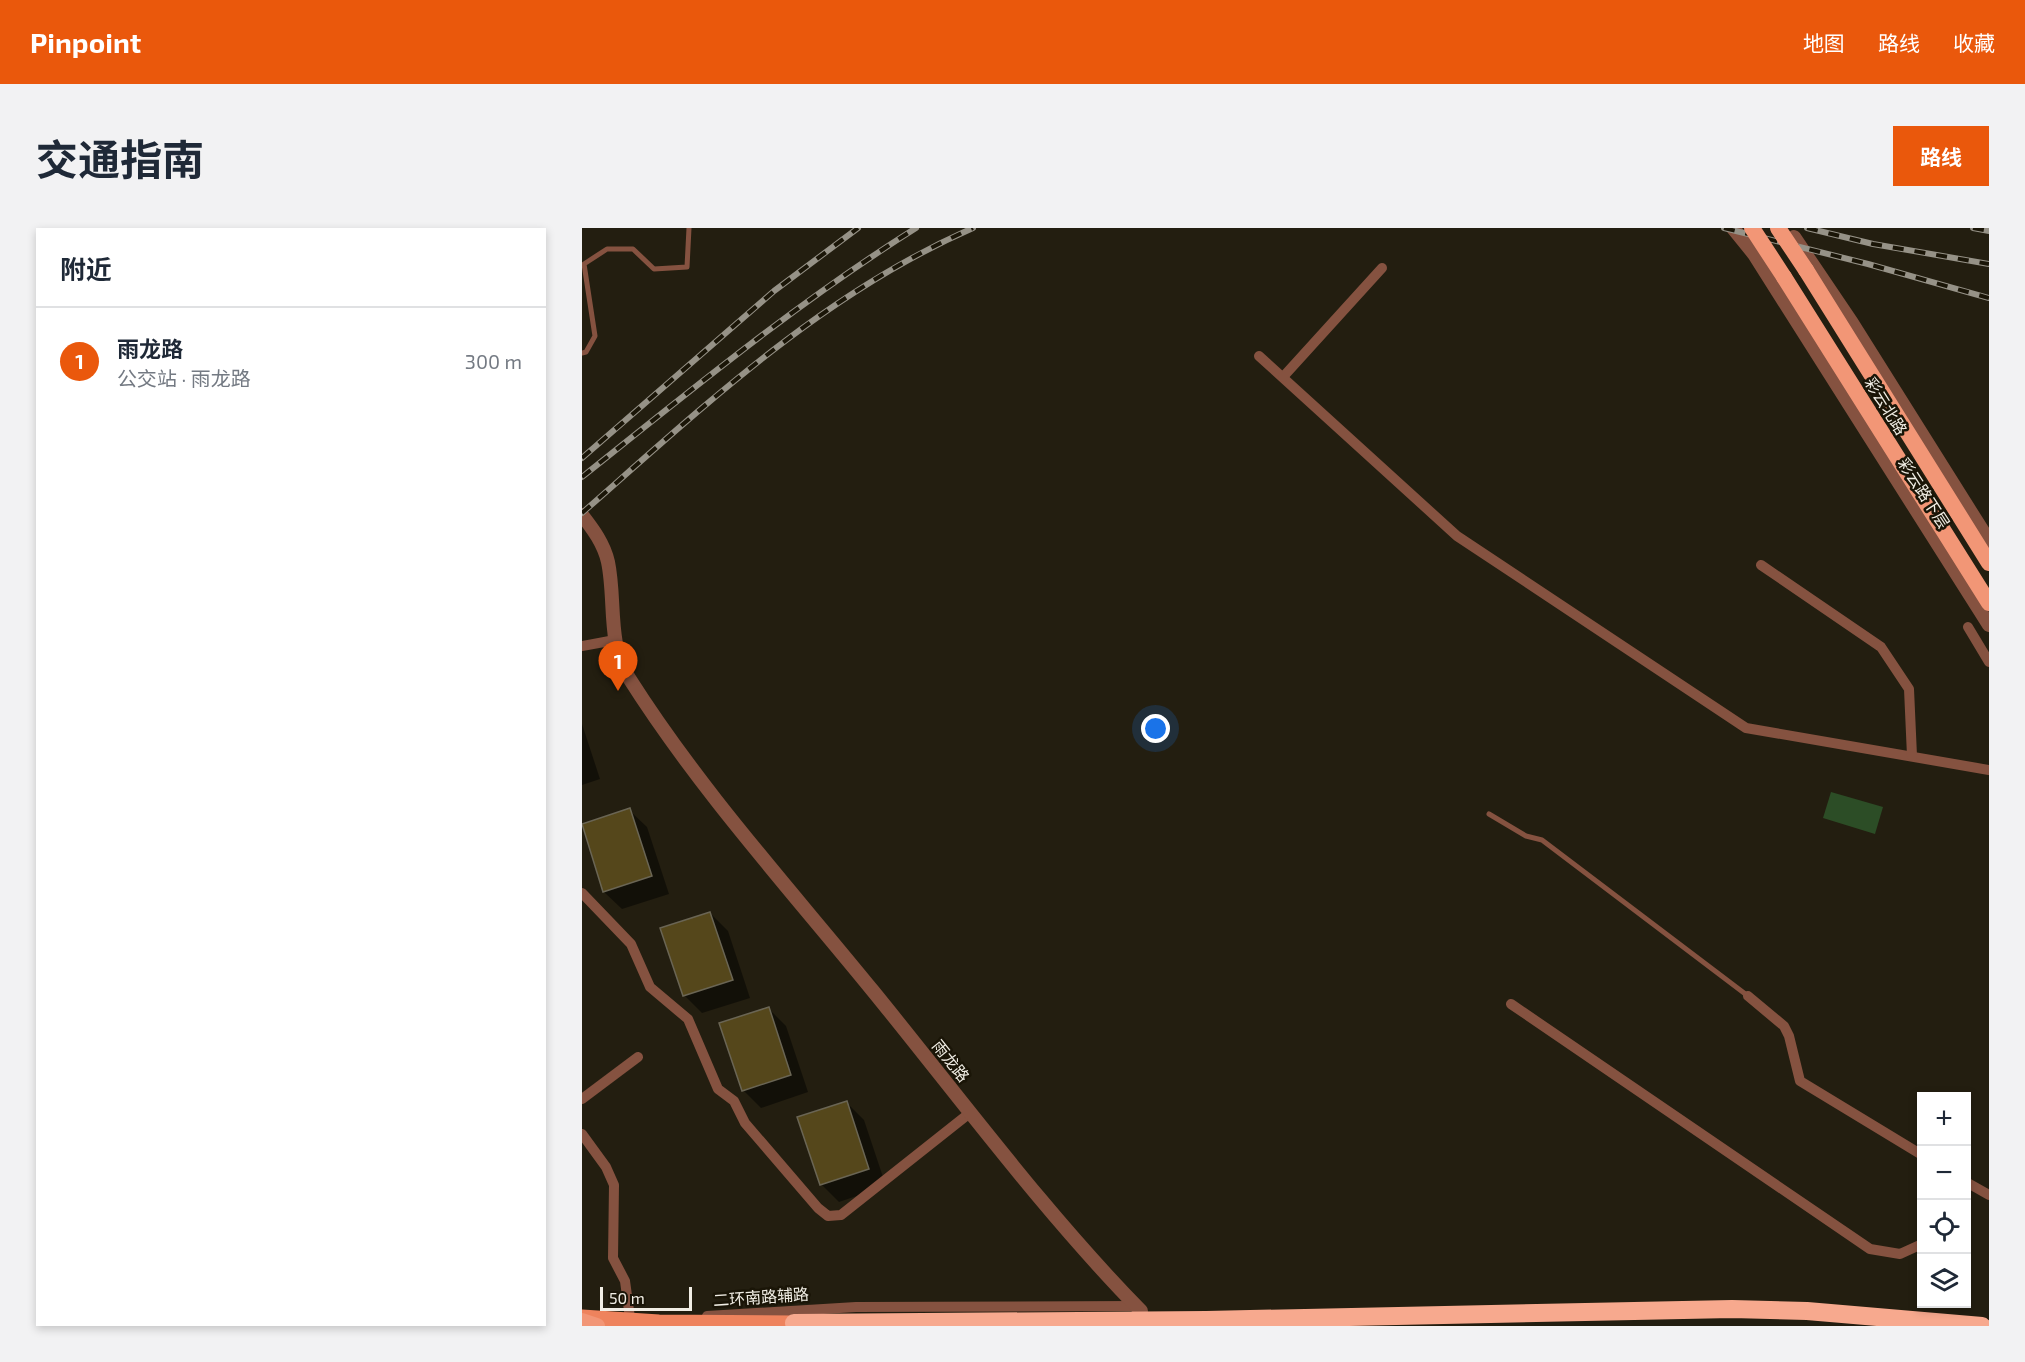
<!DOCTYPE html>
<html lang="zh">
<head>
<meta charset="utf-8">
<style>
	:root { --surface:#fff; --page:#f2f2f3; --text:#1f2937; --muted:#747a83; --line:#e0e1e3; --accent:#ea580c }
	body { margin:0; font-family:"Exo 2","Noto Sans SC",sans-serif; background:var(--page); color:var(--text) }
	.controls { position:absolute; right:18px; bottom:18px; display:grid; overflow:hidden; border-radius:0px; box-shadow:0 3px 9px #0003 }
	.controls button { width:54px; height:54px; display:grid; place-items:center; padding:0; border:0; border-bottom:2px solid var(--line); background:var(--surface); color:var(--text); font:30px sans-serif }
	.scale { position:absolute; left:18px; bottom:15px; width:92px; box-sizing:border-box; padding-left:6px; border:3px solid #f1eee5; border-top:0; font-size:16px; line-height:21px; white-space:nowrap; color:#f1eee5; -webkit-text-stroke:4px #1a1507; paint-order:stroke }
	.you { position:absolute; left:574px; top:501px; width:21px; height:21px; margin:-15px; border:4px solid #fff; border-radius:50%; background:#1a73e8; box-shadow:0 0 0 9px #1a73e833 }
	.badge { display:grid; place-items:center; width:39px; height:39px; border-radius:50%; background:var(--accent); color:#fff; font-size:20px; font-weight:700 }
	.pin { position:absolute; translate:-50% -50px; filter:drop-shadow(0 2px 3px #0008) }
	.pin::after { content:''; position:absolute; top:32px; width:21px; height:18px; background:inherit; clip-path:polygon(0 0,100% 0,50% 100%) }
	.list { margin:0; padding:0; list-style:none }
	h2 { display:flex; justify-content:space-between; align-items:center; height:78px; margin:0; padding:0 24px; font-size:26px }
	h2 small { font-size:20px; font-weight:400; color:var(--muted) }
	.list li { display:grid; grid-template-columns:39px 1fr auto; gap:18px; align-items:center; box-sizing:border-box; height:108px; padding:0 24px; border-top:2px solid var(--line) }
	.list b { display:block; font-size:22px; white-space:nowrap }
	.list p { margin:0; font-size:20px; white-space:nowrap; color:var(--muted) }
	.list em { font-size:20px; font-style:normal; color:var(--muted) }
	.icon { flex:none; width:33px; height:33px; fill:none; stroke:currentColor; stroke-width:2; stroke-linecap:round; stroke-linejoin:round }
	.map { position:relative; flex:none; width:1407px; height:1098px; overflow:hidden; border-radius:0px }
	header { display:flex; align-items:center; gap:36px; box-sizing:border-box; height:84px; padding:0 30px; background:var(--accent); color:#fff }
	header strong { font-size:28px }
	nav { display:flex; gap:33px; margin-inline-start:auto; font-size:21px }
	.intro { display:flex; align-items:center; justify-content:space-between; box-sizing:border-box; height:144px; padding:0 36px }
	h1 { margin:0; font-size:42px }
	.button { padding:15px 27px; border-radius:0px; background:var(--accent); color:#fff; font-size:21px; font-weight:700 }
	main { display:flex; gap:36px; padding:0 36px }
	aside { flex:1; background:var(--surface); border-radius:0px; box-shadow:0 3px 9px #0003 }
	.map>svg:first-child { display:block }
	.green { fill:#2c4d26 }
	.shadow { fill:#0007 }
	.building { fill:#55471b; stroke:#6a6554; stroke-width:1.5 }
	.lines { fill:none; stroke-linecap:round; stroke-linejoin:round }
	.service { stroke:#855240; stroke-width:5 }
	.minor { stroke:#855240; stroke-width:10 }
	.tertiary { stroke:#855240; stroke-width:14 }
	.primary { stroke:#ee835d; stroke-width:15 }
	.trunk { stroke:#f29676; stroke-width:16 }
	.motorway { stroke:#f7a98e; stroke-width:18 }
	.rail-casing { stroke:#969287; stroke-width:6 }
	.rail { stroke:#1a1507; stroke-width:4; stroke-dasharray:11; stroke-linecap:butt }
	.trunk-bridge { stroke:#f29676; stroke-width:16 }
	.labels { text-anchor:middle; stroke-width:5; stroke-linejoin:round; paint-order:stroke }
	.street-label { font-size:16px; fill:#f1eee5; stroke:#1a1507 }
</style>
</head>
<body>
<header>
<strong>Pinpoint</strong>
<nav><a>地图</a><a>路线</a><a>收藏</a></nav>
</header>
<div class="intro"><h1>交通指南</h1><a class="button">路线</a></div>
<main>
<aside>
<h2>附近<small></small></h2>
<ul class="list">
<li><span class="badge">1</span><div><b>雨龙路</b><p>公交站 · 雨龙路</p></div><em>300 m</em></li>
</ul>
</aside>
<div class="map">
<svg width="1407" height="1098" viewBox="0 0 1407 1098">
	<rect width="100%" height="100%" fill="#231e10"/>
	<path class="green" d="M1249,564l52,15 -8,27 -52,-16z"/>
	<g class="shadow">
		<path d="M0,496l18,55 -18,6z"/>
		<path d="M47,582l18,17 22,67 -47,15 -18,-17 -22,-67z"/>
		<path d="M128,685l18,18 22,67 -48,15 -18,-18z"/>
		<path d="M187,781l17,17 22,66 -47,16 -18,-18z"/>
		<path d="M264,874l18,18 22,66 -47,16 -18,-18z"/>
	</g>
	<g class="building">
		<path d="M48,580l22,68 -49,16 -21,-68z"/>
		<path d="M128,684l23,68 -50,16 -23,-68z"/>
		<path d="M187,779l22,68 -49,16 -23,-68z"/>
		<path d="M265,873l22,68 -49,16 -23,-68z"/>
	</g>
	<g class="lines">
		<g class="service">
			<path d="M0,125l4,-1 9,-16 -11,-72 23,-15h26l21,20 33,-2 2,-39"/>
			<path d="M907,586l37,22 16,4 206,156"/>
		</g>
		<g class="minor">
			<path d="M677,128l198,180 289,192 243,42"/>
			<path d="M701,149l99,-109"/>
			<path d="M1179,337l120,82 28,42 3,67"/>
			<path d="M1386,399l21,35"/>
			<path d="M0,418l33,-6"/>
			<path d="M0,665l49,51 19,43 38,32 30,70 16,12 11,22 73,85 10,8 13,-1 130,-103"/>
			<path d="M1166,768l36,30 5,10 11,45 122,74"/>
			<path d="M929,776l359,245 30,5 22,-10"/>
			<path d="M0,871l56,-42"/>
			<path d="M0,906l24,33 8,18 -1,73 12,23 5,37"/>
			<path d="M1384,954l23,13"/>
			<path d="M125,1088l149,-9 280,-1"/>
		</g>
		<g class="tertiary">
			<path d="M1151,0l21,26 235,371"/>
			<path d="M1212,9l58,86 137,218"/>
			<path d="M0,287c11,14 22,29 26,47 8,38 -1,82 21,116 71,112 161,211 244,313 88,108 171,221 268,320"/>
		</g>
		<path class="primary" d="M0,1089l77,5 135,1"/>
		<g class="trunk">
			<path d="M1224,42l183,293"/>
			<path d="M1202,49l205,326"/>
			<path d="M0,1093l15,5"/>
		</g>
		<path class="motorway" d="M212,1095l412,-3 526,-11 75,2 175,15"/>
		<defs>
			<g id="rail">
				<path d="M1142,0l144,36 121,34"/>
				<path d="M1225,0l66,16 116,20"/>
				<path d="M1391,0l16,3"/>
				<path d="M0,230l192,-167 84,-63"/>
				<path d="M0,249c108,-86 216,-175 334,-249"/>
				<path d="M0,285c122,-107 240,-219 391,-285"/>
			</g>
		</defs>
		<use href="#rail" class="rail-casing"/>
		<use href="#rail" class="rail"/>
		<g class="trunk-bridge">
			<path d="M1170,0l32,49"/>
			<path d="M1196,0l28,42"/>
		</g>
	</g>
	<g class="labels">
		<g class="street-label">
			<text transform="translate(1304 178) rotate(58)" y="6">彩云北路</text>
			<text transform="translate(1342 265) rotate(57)" y="6">彩云路下层</text>
			<text transform="translate(369 833) rotate(51)" y="6">雨龙路</text>
			<text transform="translate(179 1069) rotate(-4)" y="6">二环南路辅路</text>
		</g>
	</g>
</svg>
<div class="controls">
<button>+</button>
<button>−</button>
<button><svg class="icon" aria-label="locate" viewBox="0 0 24 24"><circle cx="12" cy="12" r="6"/><path d="M12 2v4M12 18v4M2 12h4M18 12h4"/></svg></button>
<button><svg class="icon" aria-label="layers" viewBox="0 0 24 24"><path d="M12 4l9 5-9 5-9-5zM3 14l9 5 9-5"/></svg></button>
</div>
<div class="scale">50 m</div>
<div class="you"></div>
<div class="pin badge" style="left:36px;top:463px">1</div>
</div>
</main>
</body>
</html>
